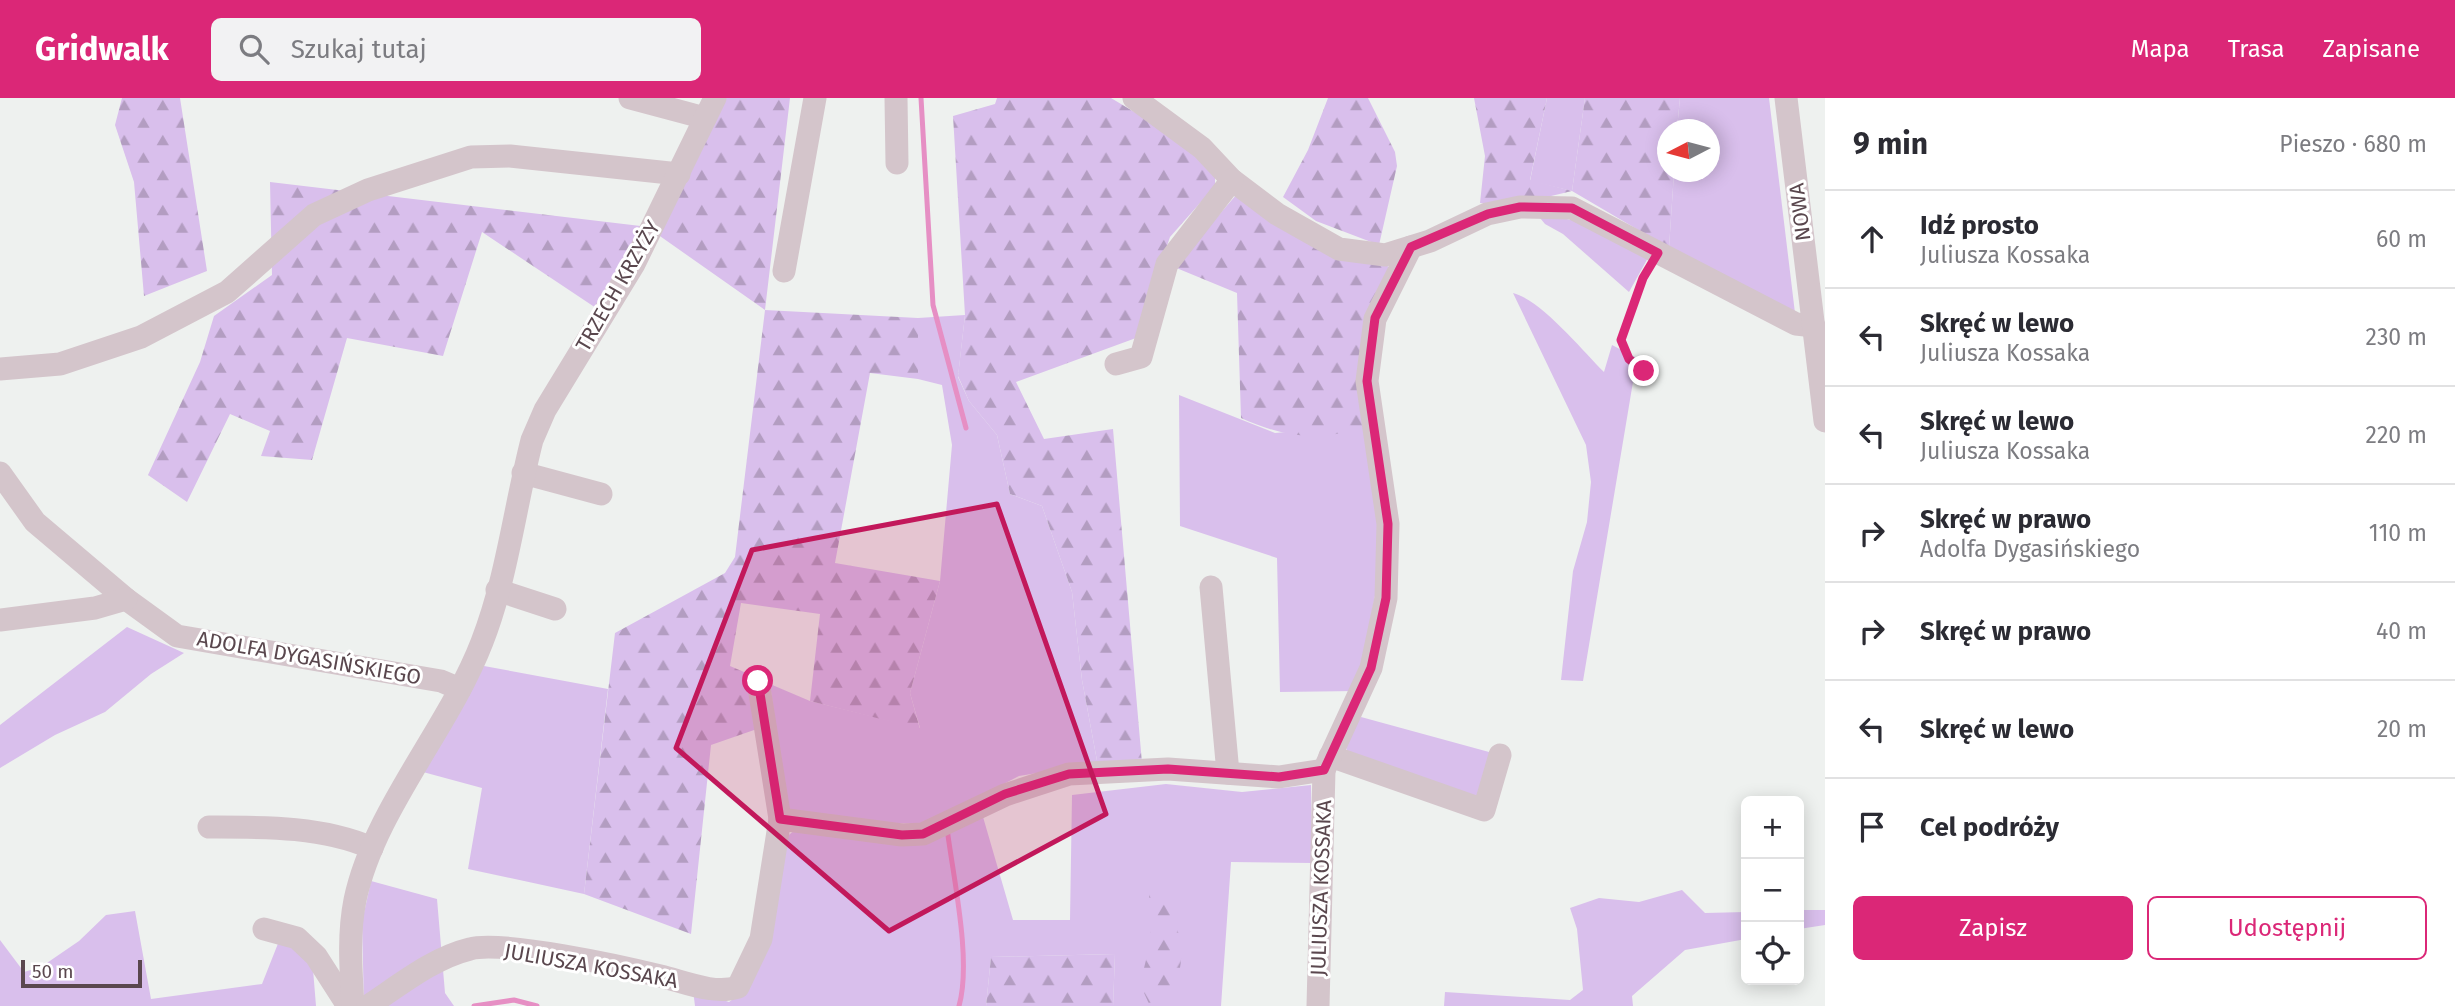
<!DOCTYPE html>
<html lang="pl">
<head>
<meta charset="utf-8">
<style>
	:root { --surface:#fff; --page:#f2f2f3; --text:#2b2b33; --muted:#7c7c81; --line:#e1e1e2; --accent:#db2777 }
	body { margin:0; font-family:"Fira Sans",sans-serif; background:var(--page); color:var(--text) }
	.controls { position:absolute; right:21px; bottom:21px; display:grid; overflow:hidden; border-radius:10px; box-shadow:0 4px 18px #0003 }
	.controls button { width:63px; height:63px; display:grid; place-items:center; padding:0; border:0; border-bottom:2px solid var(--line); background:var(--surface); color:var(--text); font:35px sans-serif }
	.compass { position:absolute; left:1657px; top:21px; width:63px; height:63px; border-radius:50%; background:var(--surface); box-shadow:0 4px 18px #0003; rotate:264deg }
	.scale { position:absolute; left:21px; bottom:18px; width:121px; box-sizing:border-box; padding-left:7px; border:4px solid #5a474e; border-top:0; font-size:19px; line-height:24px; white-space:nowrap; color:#5a474e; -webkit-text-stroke:5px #fff; paint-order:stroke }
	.stop { position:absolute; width:21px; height:21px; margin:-16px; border:5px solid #db2777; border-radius:50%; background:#fff }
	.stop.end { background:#db2777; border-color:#fff; box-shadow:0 2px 7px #0008 }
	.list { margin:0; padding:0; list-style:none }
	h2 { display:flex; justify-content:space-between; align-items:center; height:91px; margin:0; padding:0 28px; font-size:30px }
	h2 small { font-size:23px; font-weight:400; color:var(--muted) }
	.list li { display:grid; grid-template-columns:46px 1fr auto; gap:21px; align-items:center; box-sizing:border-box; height:98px; padding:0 28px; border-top:2px solid var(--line) }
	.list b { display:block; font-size:26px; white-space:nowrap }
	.list p { margin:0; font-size:23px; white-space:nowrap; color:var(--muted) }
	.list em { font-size:23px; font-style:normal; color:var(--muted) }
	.actions { display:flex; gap:14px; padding:21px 28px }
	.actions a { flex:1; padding:16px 0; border:2px solid var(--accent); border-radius:10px; text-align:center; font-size:24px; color:var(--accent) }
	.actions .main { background:var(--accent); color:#fff }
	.icon { flex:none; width:38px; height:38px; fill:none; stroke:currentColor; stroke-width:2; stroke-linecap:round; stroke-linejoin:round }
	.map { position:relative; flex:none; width:1825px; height:908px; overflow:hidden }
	header { display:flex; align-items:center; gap:42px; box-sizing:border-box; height:98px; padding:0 35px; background:var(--accent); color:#fff }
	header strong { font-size:33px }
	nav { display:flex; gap:38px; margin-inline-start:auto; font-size:24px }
	.search { width:490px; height:63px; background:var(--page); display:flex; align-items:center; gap:18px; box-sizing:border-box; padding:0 24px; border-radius:10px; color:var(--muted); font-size:26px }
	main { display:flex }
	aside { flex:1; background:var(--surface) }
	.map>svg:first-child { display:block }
	.grass { fill:#d9bfec }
	.forest { fill:url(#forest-firs) }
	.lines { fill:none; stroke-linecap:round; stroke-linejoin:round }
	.stream { stroke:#e68fc4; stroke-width:5 }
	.path { stroke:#af79c7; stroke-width:2.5; stroke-dasharray:5 3.5; stroke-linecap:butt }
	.minor { stroke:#d4c5cb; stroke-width:23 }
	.route { stroke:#db2777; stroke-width:9 }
	.marked { fill:#c2185b; fill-opacity:0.2; stroke:#c2185b; stroke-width:5; stroke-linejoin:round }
	.labels { text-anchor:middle; stroke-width:6; stroke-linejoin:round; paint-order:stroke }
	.street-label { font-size:21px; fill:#5a474e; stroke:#fff }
</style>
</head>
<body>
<header>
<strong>Gridwalk</strong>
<div class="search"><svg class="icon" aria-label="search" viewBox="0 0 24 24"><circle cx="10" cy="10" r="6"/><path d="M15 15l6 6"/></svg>Szukaj tutaj</div>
<nav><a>Mapa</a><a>Trasa</a><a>Zapisane</a></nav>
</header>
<main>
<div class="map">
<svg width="1825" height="908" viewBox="0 0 1825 908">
	<defs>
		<pattern id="forest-firs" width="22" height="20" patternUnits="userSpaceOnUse" patternTransform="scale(1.75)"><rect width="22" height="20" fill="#d9bfec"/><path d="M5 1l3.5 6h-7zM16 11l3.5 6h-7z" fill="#b39dc1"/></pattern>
	</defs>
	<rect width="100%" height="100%" fill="#eef1ef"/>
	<g class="grass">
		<path d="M1547,0h38l-13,93 -42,-10z"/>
		<path d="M1680,0h89l26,215 -126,-65 5,-76h36v-42l-33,-1z"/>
		<path d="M1536,115l46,9 67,34 -20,36 -66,-58 -18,-10z"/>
		<path d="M1513,195c28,7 69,57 91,79l8,-27 25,13 -54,323 -22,-1 12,-109 14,-49 4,-40 -5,-37z"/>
		<path d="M965,217l-7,62 11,24 28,34 13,59 32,12 30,86 10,88 16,86 -5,-2 -74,12 -92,48 -41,-1 -99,-13 -17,-126 40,17 110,27 -10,-35 30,-112 12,-136 -10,-60 -24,-6v-61z"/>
		<path d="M1179,297l96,38 94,-8 9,67 -2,99 -20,100 -76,1 -3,-134 -97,-32z"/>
		<path d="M127,529l57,26 -33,21 -46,38 -50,23 -55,33v-43z"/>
		<path d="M484,568l124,23 -24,205 -116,-25 14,-81 -59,-16z"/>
		<path d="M1361,619l139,38 -18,45 -133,-46 -5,-10z"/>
		<path d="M1166,686l76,8 69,-7 1,78 -81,-1 -10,144h-108l2,-52 -124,3 -5,49h-291l-2,-16 36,12 15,-11 39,-151 13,-11 66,8 119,-27 32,110h57l2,-125z"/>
		<path d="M371,783l66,18 8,94 9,13h-90l-2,-84z"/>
		<path d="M1682,792l23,23 41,-1v27l-61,11 -53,46 1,10h-189l1,-14 125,8 13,-10 -6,-61 -7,-21 29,-10 40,4z"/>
		<path d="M1799,812h26v15l-26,4z"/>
		<path d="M135,813l16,88 111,-15 17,-43 33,16 4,49h-316v-66l24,32 17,-5 38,-26 27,-26z"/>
	</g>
	<g class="forest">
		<path d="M122,0h58l27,173 -63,25 -10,-114 -19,-57z"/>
		<path d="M724,0h66l-25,212 153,8v61l-48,-6 -35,190 105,18 -30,112 10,36 -110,-28 10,-87 -79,-11 -11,63 21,9 6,54 -46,16 -20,189 -107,-40 31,-261 110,-60 10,-16 30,-247 -108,-76z"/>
		<path d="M997,0h114l55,33 49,41v14l-45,51 -34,101 -120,44 28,57 69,-10 29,334 -44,3 -16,-86 -10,-88 -30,-86 -32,-12 -13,-59 -28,-34 -11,-25 7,-61 -12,-199 42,-12z"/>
		<path d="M1328,0h40l27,54 2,14 -18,79 -63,-24 -33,-24 25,-47z"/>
		<path d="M1474,0h73l-17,82 42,11 13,-93h95l-3,31 -9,1v42h6l-5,76 -97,-57 -63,15 -29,-3 5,-47z"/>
		<path d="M270,84l379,45 -53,81 -114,-76 -39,124 -96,-18 -35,122 -51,-4 9,-25 -40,-17 -43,88 -39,-27 52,-113 14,-46 58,-41z"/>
		<path d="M1237,96l143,66 10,8 -21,157c-48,18 -83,13 -128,-7l-4,-125 -63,-26z"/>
		<path d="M1149,794l18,7c11,30 22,56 7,87 -4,10 -13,19 -24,20l-10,-22 11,-44z"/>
		<path d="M1115,856l-2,52h-127l5,-49z"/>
	</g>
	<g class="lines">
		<g class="stream">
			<path d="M921,0l12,207 33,123"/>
			<path d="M947,730c6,49 25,132 12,178"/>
			<path d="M474,908l40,-6 23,6"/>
		</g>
		<path class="path" d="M1645,273l-16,-12 -8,-19 28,-72"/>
		<g class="minor">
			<path d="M630,0l75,20"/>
			<path d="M896,0l1,65"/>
			<path d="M1134,0l68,50 30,32 45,34 62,35 46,6 45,-14 57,-27 33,-7 52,1 224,116 18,2"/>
			<path d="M1786,0l39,323"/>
			<path d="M784,173l31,-173"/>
			<path d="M1116,266l25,-7 26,-93 65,-84"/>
			<path d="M0,271l60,-5 81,-27 86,-45 87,-77 54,-25 103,-33 39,-1 169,18"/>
			<path d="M0,375l35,49 91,77 51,37 264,45 19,8"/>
			<path d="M523,375l78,21"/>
			<path d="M1211,489l17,186"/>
			<path d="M497,492l58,19"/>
			<path d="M0,522l95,-12 31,-9"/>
			<path d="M758,583l22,138"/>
			<path d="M1330,658l154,54 16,-55"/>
			<path d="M209,729c54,0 113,-1 163,21"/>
			<path d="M264,831l33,9 19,18 32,50"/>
			<path d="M353,908c-2,-35 -5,-71 2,-106 19,-90 94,-172 127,-258 25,-64 33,-136 50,-202l13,-30 89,-146 81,-166"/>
			<path d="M368,908c32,-21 65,-48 102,-57 31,-9 155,18 190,27 25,6 54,19 78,11l23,-48 19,-120 122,16 21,-1 82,-39 64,-21 99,-5 111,8 45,-7 47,-102 15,-70 2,-74 -21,-143 8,-62 36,-72"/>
			<path d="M1318,908l6,-236"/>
		</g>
	</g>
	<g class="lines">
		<path class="route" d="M758,583l22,138 122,16 21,-1 82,-40 64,-20 99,-5 111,8 45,-7 47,-102 15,-70 2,-74 -21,-143 8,-63 36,-71 77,-33 32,-7 52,1 86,45 -15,25 -22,62 8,19 15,12"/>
	</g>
	<path class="marked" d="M997,406l109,310 -217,117 -213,-183 76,-198z"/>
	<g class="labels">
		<g class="street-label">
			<text transform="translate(1800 114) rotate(-97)" y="7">NOWA</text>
			<text transform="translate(618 188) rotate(-60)" y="7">TRZECH KRZYŻY</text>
			<text transform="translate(309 560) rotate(10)" y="7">ADOLFA DYGASIŃSKIEGO</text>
			<text transform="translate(1321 790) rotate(-88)" y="7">JULIUSZA KOSSAKA</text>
			<text transform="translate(591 868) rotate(10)" y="7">JULIUSZA KOSSAKA</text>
		</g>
	</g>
</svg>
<div class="controls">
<button>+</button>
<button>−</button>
<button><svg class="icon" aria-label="locate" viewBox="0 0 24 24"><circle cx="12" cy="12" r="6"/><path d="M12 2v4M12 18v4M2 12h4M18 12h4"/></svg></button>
</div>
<svg class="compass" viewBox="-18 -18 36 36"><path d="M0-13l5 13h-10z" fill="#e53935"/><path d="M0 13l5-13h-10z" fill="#7c7c81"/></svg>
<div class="scale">50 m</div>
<div class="stop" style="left:758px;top:583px"></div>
<div class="stop end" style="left:1644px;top:273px"></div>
</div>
<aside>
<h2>9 min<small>Pieszo · 680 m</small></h2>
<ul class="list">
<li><svg class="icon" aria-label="ahead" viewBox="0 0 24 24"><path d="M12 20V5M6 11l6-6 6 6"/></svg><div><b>Idź prosto</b><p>Juliusza Kossaka</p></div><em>60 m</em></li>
<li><svg class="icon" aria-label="left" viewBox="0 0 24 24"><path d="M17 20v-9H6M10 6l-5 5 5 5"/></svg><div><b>Skręć w lewo</b><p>Juliusza Kossaka</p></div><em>230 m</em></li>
<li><svg class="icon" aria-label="left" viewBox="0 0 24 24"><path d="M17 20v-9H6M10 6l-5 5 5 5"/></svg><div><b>Skręć w lewo</b><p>Juliusza Kossaka</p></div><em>220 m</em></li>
<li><svg class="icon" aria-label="right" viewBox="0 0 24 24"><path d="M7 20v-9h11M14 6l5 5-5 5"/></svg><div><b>Skręć w prawo</b><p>Adolfa Dygasińskiego</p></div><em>110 m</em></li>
<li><svg class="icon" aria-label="right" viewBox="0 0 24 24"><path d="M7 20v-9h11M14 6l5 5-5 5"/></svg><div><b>Skręć w prawo</b></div><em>40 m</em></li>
<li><svg class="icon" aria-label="left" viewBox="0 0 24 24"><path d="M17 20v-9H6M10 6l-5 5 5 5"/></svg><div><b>Skręć w lewo</b></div><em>20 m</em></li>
<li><svg class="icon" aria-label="arrive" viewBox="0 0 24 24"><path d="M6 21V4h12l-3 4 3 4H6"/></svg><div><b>Cel podróży</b></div></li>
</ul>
<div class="actions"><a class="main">Zapisz</a><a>Udostępnij</a></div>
</aside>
</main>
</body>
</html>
